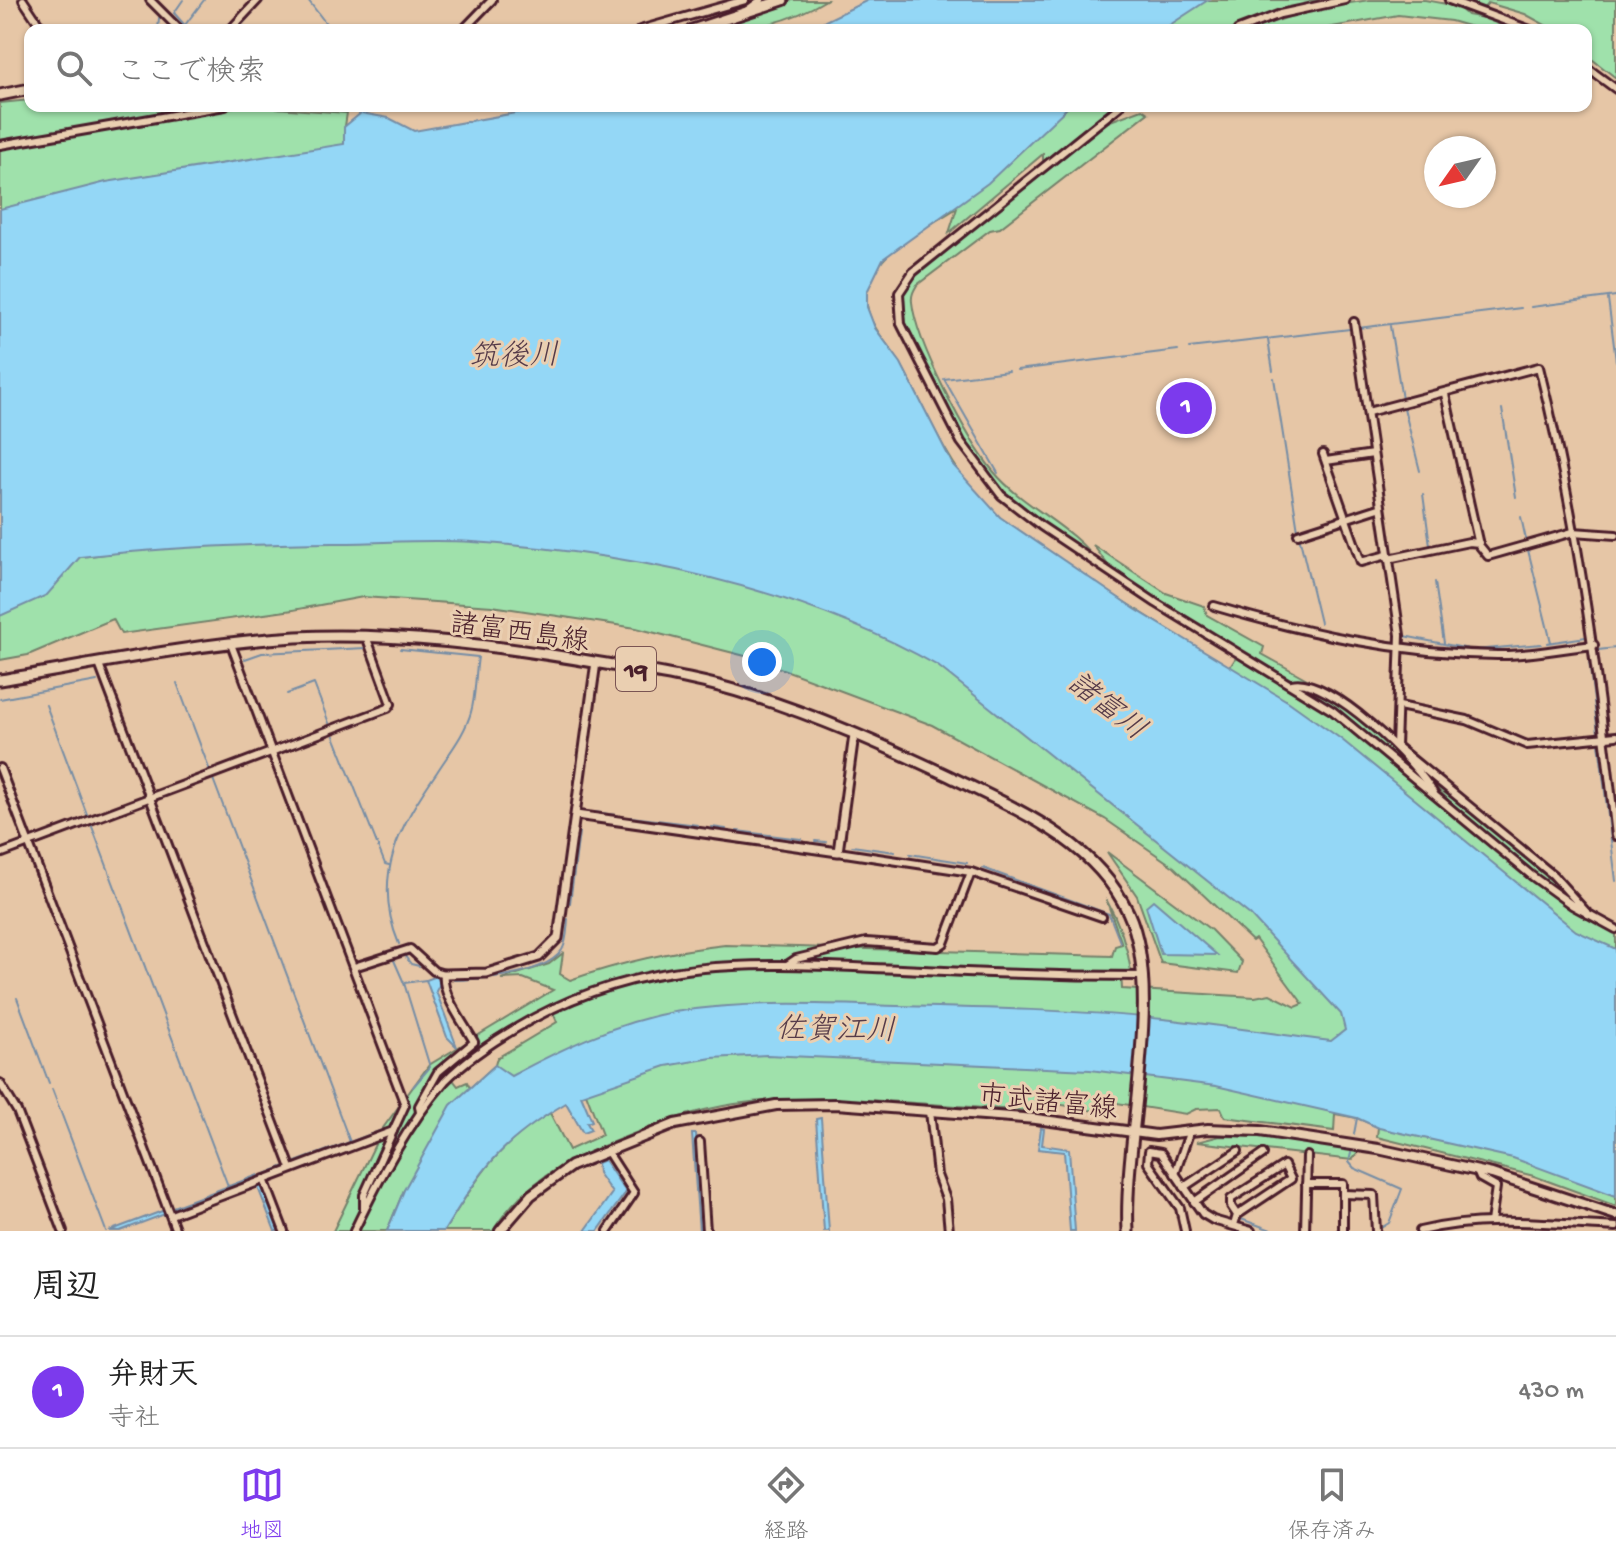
<!DOCTYPE html>
<html lang="ja">
<head>
<meta charset="utf-8">
<style>
	:root { --surface:#fff; --page:#f6f6f6; --text:#222; --muted:#767676; --line:#e0e0e0; --accent:#7c3aed }
	body { margin:0; font-family:"Gochi Hand","Klee One",sans-serif; background:var(--page); color:var(--text) }
	.compass { position:absolute; left:1424px; top:136px; width:72px; height:72px; border-radius:50%; background:var(--surface); box-shadow:0 2px 6px #0004; rotate:236deg }
	.you { position:absolute; left:762px; top:662px; width:28px; height:28px; margin:-20px; border:6px solid #fff; border-radius:50%; background:#1a73e8; box-shadow:0 0 0 12px #1a73e833 }
	.badge { display:grid; place-items:center; width:52px; height:52px; border-radius:50%; background:var(--accent); color:#fff; font-size:26px; font-weight:700 }
	.pin { position:absolute; translate:-50% -50%; border:4px solid #fff; box-shadow:0 2px 8px #0006 }
	.list { margin:0; padding:0; list-style:none }
	h2 { display:flex; justify-content:space-between; align-items:center; height:104px; margin:0; padding:0 32px; font-size:34px }
	h2 small { font-size:26px; font-weight:400; color:var(--muted) }
	.list li { display:grid; grid-template-columns:52px 1fr auto; gap:24px; align-items:center; box-sizing:border-box; height:112px; padding:0 32px; border-top:2px solid var(--line) }
	.list b { display:block; font-size:30px; white-space:nowrap }
	.list p { margin:0; font-size:26px; white-space:nowrap; color:var(--muted) }
	.list em { font-size:26px; font-style:normal; color:var(--muted) }
	.icon { flex:none; width:44px; height:44px; fill:none; stroke:currentColor; stroke-width:2; stroke-linecap:round; stroke-linejoin:round }
	.map { position:relative; flex:none; width:1616px; height:1231px; overflow:hidden }
	.search { position:absolute; background:var(--surface); box-shadow:0 2px 6px #0004; left:24px; right:24px; top:24px; height:88px; display:flex; align-items:center; gap:20px; box-sizing:border-box; padding:0 28px; border-radius:16px; color:var(--muted); font-size:30px }
	.sheet { height:216px; background:var(--surface) }
	nav { display:flex; justify-content:space-around; align-items:center; box-sizing:border-box; height:112px; border-top:2px solid var(--line); background:var(--surface); font-size:22px; color:var(--muted) }
	nav a { display:grid; justify-items:center; gap:4px }
	nav .on { color:var(--accent) }
	.map>svg:first-child { display:block }
	.green { fill:#9fe1ab; stroke:#74806b; stroke-width:2; fill-rule:evenodd }
	.water { fill:#94d7f6; stroke:#768da5; stroke-width:2 }
	.lines { fill:none; stroke-linecap:round; stroke-linejoin:round }
	.stream { stroke:#768da5; stroke-width:2 }
	.minor-casing { stroke:#4a1f2b; stroke-width:12 }
	.tertiary-casing { stroke:#4a1f2b; stroke-width:13 }
	.secondary-casing { stroke:#4a1f2b; stroke-width:14 }
	.primary-casing { stroke:#4a1f2b; stroke-width:15 }
	.minor { stroke:#eacfb1; stroke-width:6 }
	.tertiary { stroke:#eacfb1; stroke-width:7 }
	.secondary { stroke:#eacfb1; stroke-width:8 }
	.primary { stroke:#eacfb1; stroke-width:9 }
	.labels { text-anchor:middle; stroke-width:6; stroke-linejoin:round; paint-order:stroke }
	.shield { fill:#eacfb1; stroke:#7a5453; stroke-width:2 }
	.shield-label { font-size:26px; font-weight:bold; fill:#4a1f2b }
	.street-label { font-size:28px; fill:#4a1f2b; stroke:#eacfb1 }
	.water-label { font-size:30px; font-style:italic; fill:#553b49; stroke:#eacfb1 }
</style>
</head>
<body>
<div class="map">
<svg width="1616" height="1231" viewBox="0 0 1616 1231">
	<rect width="100%" height="100%" fill="#e6c6a6"/>
	<filter id="ink" filterUnits="userSpaceOnUse"><feTurbulence type="fractalNoise" baseFrequency=".0125" numOctaves="2"/><feDisplacementMap in="SourceGraphic" scale="16" xChannelSelector="R" yChannelSelector="G"/><feConvolveMatrix kernelMatrix="1 2 1 2 8 2 1 2 1" color-interpolation-filters="sRGB"/></filter>
	<g filter="url(#ink)">
		<g class="green">
			<path d="M792,0h34c-37,23 -73,30 -116,30z"/>
			<path d="M1198,0h121l-89,30h-79z"/>
			<path d="M1369,0h56l32,6 10,9 34,6 21,9h-40l-31,-9 -53,-6 -82,15h-68l70,-22z"/>
			<path d="M1462,0h154v78l-23,-18 -7,-1v-29h-38l-1,-4 -22,-12 -37,-11 -5,6z"/>
			<path d="M30,100v6h173l-203,37v-40z"/>
			<path d="M247,106l100,7 -2,13 12,-8 1,40 -358,73v-85l190,-35z"/>
			<path d="M1063,106h51l-71,59v-11l-94,79 8,-25c-32,21 -84,43 -90,85 -4,30 23,51 36,75 23,42 41,88 72,125 25,29 60,50 91,71 54,36 109,70 164,103l7,-11 93,57 214,177 72,42v29l-31,-17 -612,-439 -107,-187v-43l16,-27z"/>
			<path d="M1142,109l6,4 -148,115 -10,2 -73,55c-3,5 -6,10 -5,17 4,40 55,138 82,170 30,36 78,53 105,92 -29,-20 -60,-38 -86,-61 -34,-29 -105,-145 -112,-189 -3,-16 3,-27 13,-39l191,-152z"/>
			<path d="M519,526l279,69 145,65 302,244 99,106 11,33 -677,-21 -274,168 -17,41h-54l50,-103 46,-63 124,-75 -30,-12 -22,1 48,-15 14,-11 -3,21 10,6c52,-18 101,-29 155,-35l387,11 3,-10 7,-2 -16,-45c13,23 21,45 25,72l-10,1 1,17 133,8 15,-3 26,13 7,-3 -48,-65 -3,2 -78,-74 -69,-48 -173,-94 -179,-67 -117,-30 -144,-22 -129,-9 -70,13 -172,24 -8,-15 -85,36 -28,5v-59l80,-44 103,-12zM550,1005l7,17 -60,36 -2,7 -25,23 -3,-6 -9,4 -11,-14 45,-35z"/>
			<path d="M1093,545l73,48 38,13 3,9 57,32 -2,7 63,35 -34,-10 -64,-36 -116,-74z"/>
			<path d="M1299,685l38,14 63,55 28,34 -97,-83z"/>
			<path d="M1412,761l171,147c-61,-42 -123,-90 -171,-147z"/>
			<path d="M1107,852l104,78 31,32 -4,11 -77,-10 -24,-67z"/>
			<path d="M732,1044l307,15 231,23 346,106v18l-82,-30 -157,-39 1,-10 -21,-9 -22,-4 -1,17 -109,-14 -4,-9 -25,1 -10,5 -75,-12 -6,11 -58,-11 -7,9c-101,-3 -203,-21 -305,-7 -42,6 -83,22 -122,38 -48,19 -93,43 -120,89h-49c31,-50 53,-87 106,-118l19,37 33,-15 -16,-42 -6,2 4,-12z"/>
			<path d="M1220,1136l42,1 98,14 -8,9 -155,-18z"/>
		</g>
		<g class="water">
			<path d="M868,0h340l-46,30h-355z"/>
			<path d="M555,106h514l-81,77 -105,76 -16,33v15l8,21 26,35 52,102 47,52 135,92 154,93 52,37 235,192 40,18v247l-103,-38 -134,-30 -22,-10 -141,-32 -126,-16 -323,-15 -55,3 -46,8 -85,29 11,26 -5,2 4,7 -8,3 -17,-30c-67,40 -82,63 -122,128h-57l17,-41 47,-85 44,-40 16,11c50,-27 106,-54 163,-64 73,-12 149,-8 223,-6 89,2 178,4 266,13 56,6 112,15 168,22l14,-11 -4,-16 -91,-99 -312,-249c-140,-79 -305,-113 -465,-124 -46,-3 -93,1 -139,1 -86,1 -169,4 -254,14l-33,38 -47,21v-407l106,-27 238,-38v-17l17,-14 28,5 25,13z"/>
			<path d="M1153,900l64,55 -56,-1 -15,-48z"/>
			<path d="M437,976l3,8 -4,7 21,56 -10,-10 -21,-57z"/>
			<path d="M821,1118l8,113h-5l-8,-112z"/>
			<path d="M1041,1128l3,1 -2,16 27,4 6,82h-5l-6,-79 -26,-3z"/>
			<path d="M692,1134h4l8,97h-5z"/>
			<path d="M604,1160l22,32 -28,39h-13l27,-38 -14,-20 -1,-10z"/>
			<path d="M258,1175l22,56h-5l-20,-51 -135,51h-11z"/>
		</g>
		<g class="lines">
			<g class="stream">
				<path d="M183,0l-9,13 15,17"/>
				<path d="M308,0l23,30"/>
				<path d="M185,25l19,-25"/>
				<path d="M158,30l1,-12"/>
				<path d="M237,30l27,-30"/>
				<path d="M1608,299l8,62"/>
				<path d="M1531,307l85,-11"/>
				<path d="M1390,326l12,73"/>
				<path d="M1358,328l163,-20"/>
				<path d="M1268,340l5,31"/>
				<path d="M1189,348l161,-19"/>
				<path d="M1017,370l161,-20"/>
				<path d="M1274,378l24,152"/>
				<path d="M1404,408l16,63"/>
				<path d="M1502,409l14,88"/>
				<path d="M998,473l-54,-94 64,-8"/>
				<path d="M1423,494l7,51"/>
				<path d="M1521,517l5,23"/>
				<path d="M1300,540l20,83"/>
				<path d="M1528,550l23,92"/>
				<path d="M1435,582l9,61"/>
				<path d="M1404,636l70,14 67,-6"/>
				<path d="M1547,643l39,-6 1,4"/>
				<path d="M1598,650l18,-2"/>
				<path d="M245,659l17,-6 104,-5"/>
				<path d="M1589,661l9,72"/>
				<path d="M177,683l33,88"/>
				<path d="M287,694l27,-10 15,39"/>
				<path d="M0,699l97,-18"/>
				<path d="M46,705l42,112"/>
				<path d="M334,736l51,128 4,1"/>
				<path d="M1599,743l17,138"/>
				<path d="M213,779l137,363"/>
				<path d="M594,812l22,3"/>
				<path d="M631,817l67,8"/>
				<path d="M91,824l137,362"/>
				<path d="M712,827l14,2"/>
				<path d="M737,831l64,8"/>
				<path d="M815,841l11,1"/>
				<path d="M852,846l43,6"/>
				<path d="M910,854l57,9"/>
				<path d="M983,868l126,46 11,28"/>
				<path d="M570,903l9,-71"/>
				<path d="M399,944c-28,-67 0,-118 38,-172 12,-19 28,-38 34,-60 5,-17 4,-37 7,-55l-78,-8"/>
				<path d="M404,955l7,9 8,2"/>
				<path d="M393,958l11,25 22,-3"/>
				<path d="M454,980c28,-1 91,-5 108,-30 5,-8 5,-21 6,-31"/>
				<path d="M404,983l26,84 -17,20"/>
				<path d="M17,998l32,85"/>
				<path d="M52,1089l54,142"/>
				<path d="M1354,1134l3,-16"/>
				<path d="M1351,1153l-2,9 5,6 48,21 -13,34 -13,8"/>
				<path d="M293,1163l89,-33"/>
				<path d="M260,1176l25,-10"/>
				<path d="M1241,1219l33,12"/>
			</g>
			<defs>
				<g id="minor">
					<path d="M23,0l20,30"/>
					<path d="M150,0l30,30"/>
					<path d="M1449,0l81,30"/>
					<path d="M746,11l15,-11"/>
					<path d="M230,30l28,-30"/>
					<path d="M463,30l29,-30"/>
					<path d="M640,30l105,-30"/>
					<path d="M1238,30l42,-16 65,-14"/>
					<path d="M1586,67l30,22"/>
					<path d="M1120,106l-207,166 -14,21 2,31 60,118 40,53 40,31 115,77 177,108 199,165 40,29 44,24"/>
					<path d="M0,145l225,-39"/>
					<path d="M1354,322l46,313 -4,111 157,129 35,39"/>
					<path d="M1445,394l34,151 9,11 85,-24 43,3"/>
					<path d="M1368,412l171,-45c39,154 59,311 77,469"/>
					<path d="M1323,454l38,108 26,-7"/>
					<path d="M1326,461l47,-7"/>
					<path d="M1298,534l81,-26"/>
					<path d="M1388,559l81,-17 10,1"/>
					<path d="M1214,606c95,28 183,47 283,49 31,1 65,-7 97,-10"/>
					<path d="M99,664l192,504"/>
					<path d="M1292,684c37,-9 126,79 142,110"/>
					<path d="M1399,706l68,14 60,25 89,-9"/>
					<path d="M0,768l176,463"/>
					<path d="M838,852l133,20 131,45"/>
					<path d="M0,854l388,-146 3,-4 -25,-68"/>
					<path d="M787,965l9,-6 70,-17 72,5 6,-4 27,-71"/>
					<path d="M354,967l56,-18 24,22 10,3c-3,21 20,49 30,68l-36,30 -19,34 1,6"/>
					<path d="M0,1083l17,28 46,120"/>
					<path d="M930,1111l7,64 9,24 3,32"/>
					<path d="M700,1142l6,89"/>
					<path d="M607,1151l27,42 -26,38"/>
					<path d="M1477,1171l3,7 16,9 -5,35"/>
					<path d="M1175,1174l14,-41"/>
					<path d="M264,1179l20,52"/>
					<path d="M1306,1184h37v47"/>
					<path d="M1184,1187l54,-36"/>
					<path d="M1343,1194l31,1 2,36"/>
					<path d="M1194,1202l69,-48"/>
					<path d="M364,1209v-14l29,-64"/>
					<path d="M171,1215l222,-84 12,-26 -174,-461"/>
					<path d="M1234,1225l3,-10 -6,-9v-7l53,-34 7,14 -54,36"/>
					<path d="M354,1231c25,-52 53,-106 91,-150 25,-26 58,-46 89,-63 121,-65 234,-54 367,-49 80,4 161,7 242,7"/>
					<path d="M1185,1231l-5,-23 -32,-45 1,-12 12,2 42,61 10,6 38,11"/>
					<path d="M1305,1231l2,-75"/>
					<path d="M1420,1231c64,-16 131,-7 196,-4"/>
				</g>
				<g id="tertiary">
					<path d="M576,815l262,37 16,-117"/>
					<path d="M444,974l43,-1 52,-16 19,-19 38,-276"/>
				</g>
				<path id="secondary" d="M500,1231l31,-36 40,-29 104,-42 101,-19 60,-1 200,15 120,16 52,-6 52,2 118,18 114,25 124,41"/>
				<g id="primary">
					<path d="M692,30l91,-30"/>
					<path d="M0,95l30,-6"/>
					<path d="M0,680c97,-16 197,-37 296,-43 102,-5 204,9 304,26 51,9 101,16 150,32 68,21 135,51 199,81 67,33 145,64 179,136 37,80 -5,227 0,319"/>
				</g>
			</defs>
			<use href="#minor" class="minor-casing"/>
			<use href="#tertiary" class="tertiary-casing"/>
			<use href="#secondary" class="secondary-casing"/>
			<use href="#primary" class="primary-casing"/>
			<use href="#minor" class="minor"/>
			<use href="#tertiary" class="tertiary"/>
			<use href="#secondary" class="secondary"/>
			<use href="#primary" class="primary"/>
		</g>
	</g>
	<g class="labels">
		<rect class="shield" x="616" y="647" width="40" height="44" rx="6"/>
		<g class="shield-label">
			<text x="636" y="678">19</text>
		</g>
		<g class="street-label">
			<text transform="translate(520 630) rotate(8)" y="10">諸富西島線</text>
			<text transform="translate(1048 1100) rotate(6)" y="10">市武諸富線</text>
		</g>
		<g class="water-label">
			<text transform="translate(514 354) rotate(-1)" y="10">筑後川</text>
			<text transform="translate(1108 705) rotate(38)" y="10">諸富川</text>
			<text transform="translate(836 1028) rotate(1)" y="10">佐賀江川</text>
		</g>
	</g>
</svg>
<svg class="compass" viewBox="-18 -18 36 36"><path d="M0-13l5 13h-10z" fill="#e53935"/><path d="M0 13l5-13h-10z" fill="#767676"/></svg>
<div class="you"></div>
<div class="pin badge" style="left:1186px;top:408px">1</div>
<div class="search"><svg class="icon" aria-label="search" viewBox="0 0 24 24"><circle cx="10" cy="10" r="6"/><path d="M15 15l6 6"/></svg>ここで検索</div>
</div>
<section class="sheet">
<h2>周辺<small></small></h2>
<ul class="list">
<li><span class="badge">1</span><div><b>弁財天</b><p>寺社</p></div><em>430 m</em></li>
</ul>
</section>
<nav>
<a class="on"><svg class="icon" aria-label="map" viewBox="0 0 24 24"><path d="M3 6l6-2 6 2 6-2v14l-6 2-6-2-6 2zM9 4v14M15 6v14"/></svg>地図</a>
<a><svg class="icon" aria-label="directions" viewBox="0 0 24 24"><path d="M12 3l9 9-9 9-9-9zM9 14v-3h6M13 9l2 2-2 2"/></svg>経路</a>
<a><svg class="icon" aria-label="saved" viewBox="0 0 24 24"><path d="M7 4h10v16l-5-4-5 4z"/></svg>保存済み</a>
</nav>
</body>
</html>
